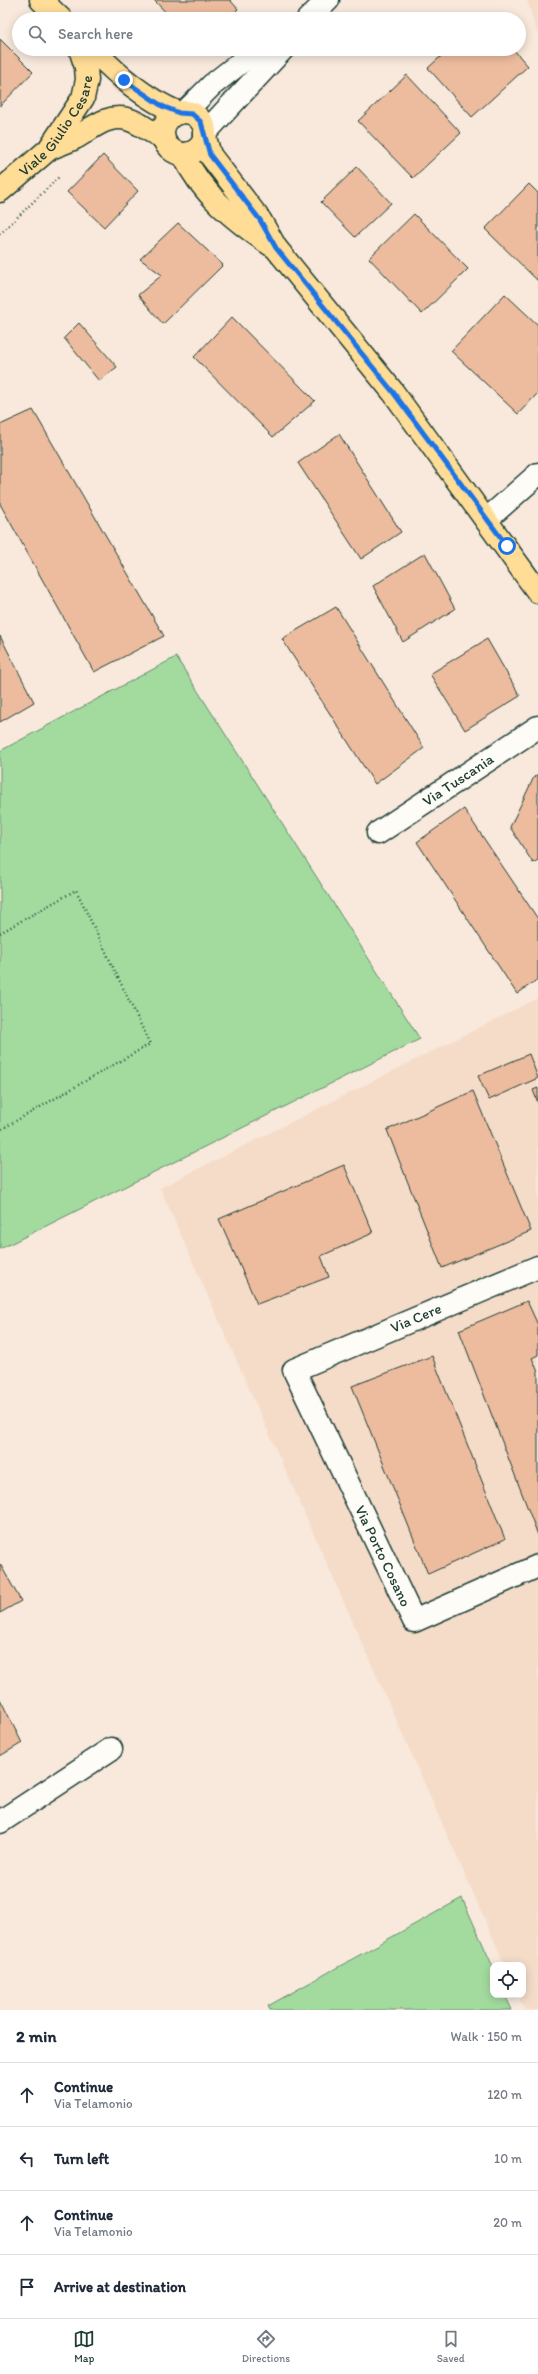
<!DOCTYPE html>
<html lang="en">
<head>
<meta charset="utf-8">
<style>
	:root { --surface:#fff; --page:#f2f2f3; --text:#1f2937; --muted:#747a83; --line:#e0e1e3; --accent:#1f3d34 }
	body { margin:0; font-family:Itim,sans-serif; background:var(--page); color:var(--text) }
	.controls { position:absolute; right:12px; bottom:12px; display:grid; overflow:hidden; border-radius:8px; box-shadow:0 2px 10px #0003 }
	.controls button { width:36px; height:36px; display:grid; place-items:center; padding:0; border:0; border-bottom:1px solid var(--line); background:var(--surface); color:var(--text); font:20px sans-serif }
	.stop { position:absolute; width:12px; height:12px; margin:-9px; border:3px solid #1a73e8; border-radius:50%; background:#fff }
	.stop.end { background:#1a73e8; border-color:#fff; box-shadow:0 1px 4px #0008 }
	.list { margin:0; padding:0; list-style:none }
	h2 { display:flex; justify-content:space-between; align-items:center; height:52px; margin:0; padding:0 16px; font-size:17px }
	h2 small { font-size:13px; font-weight:400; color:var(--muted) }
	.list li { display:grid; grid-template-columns:26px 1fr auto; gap:12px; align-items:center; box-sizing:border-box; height:64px; padding:0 16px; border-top:1px solid var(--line) }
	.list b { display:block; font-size:15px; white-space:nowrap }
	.list p { margin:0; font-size:13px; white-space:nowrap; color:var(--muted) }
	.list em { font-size:13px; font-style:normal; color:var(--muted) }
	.icon { flex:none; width:22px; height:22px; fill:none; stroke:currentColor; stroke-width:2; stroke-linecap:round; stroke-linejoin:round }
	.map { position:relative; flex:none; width:538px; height:2010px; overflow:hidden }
	.search { position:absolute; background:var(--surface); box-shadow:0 2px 10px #0003; left:12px; right:12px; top:12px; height:44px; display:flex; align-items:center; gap:10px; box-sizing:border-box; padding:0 14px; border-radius:22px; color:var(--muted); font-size:15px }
	.sheet { height:308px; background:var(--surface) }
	nav { display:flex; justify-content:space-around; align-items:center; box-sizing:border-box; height:56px; border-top:1px solid var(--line); background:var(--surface); font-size:11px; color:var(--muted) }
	nav a { display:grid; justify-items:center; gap:2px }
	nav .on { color:var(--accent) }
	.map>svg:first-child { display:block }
	.built { fill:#f5dcc9 }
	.green { fill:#a3db9f; stroke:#618c6a }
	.building { fill:#edbc9e; stroke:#1f3d34 }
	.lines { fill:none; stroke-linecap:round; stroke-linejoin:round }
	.minor-casing { stroke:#1f3d34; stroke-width:25 }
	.major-casing { stroke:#1f3d34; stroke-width:25 }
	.path { stroke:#1f3d34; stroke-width:2.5; stroke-dasharray:1 3; stroke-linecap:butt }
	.minor { stroke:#fdfcf7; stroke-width:22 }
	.major { stroke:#ffdd96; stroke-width:22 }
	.route { stroke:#1a73e8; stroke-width:5 }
	.labels { text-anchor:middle; stroke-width:4; stroke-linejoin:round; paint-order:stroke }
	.street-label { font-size:15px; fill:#1f3d34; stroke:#fdfcf7 }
</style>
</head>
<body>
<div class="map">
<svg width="538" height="2010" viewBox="0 0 538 2010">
	<rect width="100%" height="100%" fill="#f8e9dc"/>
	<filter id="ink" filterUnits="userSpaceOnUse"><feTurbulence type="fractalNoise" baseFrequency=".025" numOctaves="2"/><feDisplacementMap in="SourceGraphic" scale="8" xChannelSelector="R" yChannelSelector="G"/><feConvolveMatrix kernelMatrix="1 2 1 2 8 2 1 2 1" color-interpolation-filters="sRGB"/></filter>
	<g filter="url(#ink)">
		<g class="built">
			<path d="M527,0h11v37z"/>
			<path d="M538,998v1012h-13l-7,-15h5v-30h-18l-345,-777z"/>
		</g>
		<g class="green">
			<path d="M176,657l244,382 -420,210v-498z"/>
			<path d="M462,1898l31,69v28h12l7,15h-242l-2,-4z"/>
		</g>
		<g class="building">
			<path d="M154,0h76l8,9 -10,10h-56z"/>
			<path d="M0,39l33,33 -33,34z"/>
			<path d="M449,49h64l15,17 -56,51 -44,-49z"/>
			<path d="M407,75l54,58 -48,45 -55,-57z"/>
			<path d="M103,155l35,36 -34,36 -37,-35z"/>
			<path d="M357,167l34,36 -36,34 -34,-35z"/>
			<path d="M529,184l9,9v88l-53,-52z"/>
			<path d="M414,214l54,55 -46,45 -53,-56z"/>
			<path d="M178,223l45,42 -60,59 -25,-29 24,-20 -22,-16z"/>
			<path d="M505,294l33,31v68l-20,21 -67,-63z"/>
			<path d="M232,317l83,84 -42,36 -79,-80z"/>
			<path d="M79,323l38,44 -18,14 -35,-43z"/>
			<path d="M33,410l131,226 -70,36 -94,-168v-79z"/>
			<path d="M339,434l62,98 -40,27 -63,-96z"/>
			<path d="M425,553l30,56 -52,33 -30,-56z"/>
			<path d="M336,607l88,141 -49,36 -93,-145z"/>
			<path d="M0,636l34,66 -34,20z"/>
			<path d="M487,639l33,57 -55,34 -35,-56z"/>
			<path d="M538,774v86l-5,3 -23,-36 24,-50z"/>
			<path d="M464,809l74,110v60l-21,15 -100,-152z"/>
			<path d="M529,1054l9,24 -49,22 -11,-24z"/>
			<path d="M538,1088v15l-5,-13z"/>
			<path d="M473,1091l58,140 -89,37 -55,-138z"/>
			<path d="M344,1165l29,68 -52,23 8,21 -72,27 -38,-85z"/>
			<path d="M527,1301l11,24v30l-6,3 6,14v163l-79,-205z"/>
			<path d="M432,1356l73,183 -77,35 -76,-188z"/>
			<path d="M0,1564l21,37 -21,12z"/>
			<path d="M0,1699l22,44 -22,13z"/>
		</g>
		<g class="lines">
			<defs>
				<g id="minor">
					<path d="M308,19l20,-19"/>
					<path d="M185,112l27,-27 46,-36"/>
					<path d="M204,134l79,-85"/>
					<path d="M486,520l52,-46"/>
					<path id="s1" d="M378,833l160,-106"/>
					<path id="s2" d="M538,1267l-244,103 120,251 124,-55"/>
					<path d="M0,1822l111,-73"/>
				</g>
				<g id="major">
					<path d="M41,0l20,19"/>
					<path d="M92,49c27,27 51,49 87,64"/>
					<circle cx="184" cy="133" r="21"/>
					<path d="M204,134l6,21 50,65 16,28 117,144 145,200"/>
					<path d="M49,149c9,-4 18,-7 26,-11 17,-9 31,-24 52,-19 13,3 23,14 36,18"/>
					<path d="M183,154c18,40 53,67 88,91"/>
					<path id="s3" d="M0,191l49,-42 34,-51 4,-18 -1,-13 -6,-18"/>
				</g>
			</defs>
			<use href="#minor" class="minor-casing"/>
			<use href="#major" class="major-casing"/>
			<g class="path">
				<path d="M0,234l60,-58"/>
				<path d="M0,933l76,-43 74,154 -150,86"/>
			</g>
			<use href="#minor" class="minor"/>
			<use href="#major" class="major"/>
		</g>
	</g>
	<g class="lines" filter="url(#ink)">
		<path class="route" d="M124,80l38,26 17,7 13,1 9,8 9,33 50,65 16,28 117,144 114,154"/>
	</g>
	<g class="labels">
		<g class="street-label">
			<text dy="5" stroke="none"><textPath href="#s3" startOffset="88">Viale Giulio Cesare</textPath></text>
			<text dy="5" stroke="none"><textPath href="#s1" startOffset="96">Via Tuscania</textPath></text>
			<text transform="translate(416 1318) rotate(-23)" y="5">Via Cere</text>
			<text dy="5" stroke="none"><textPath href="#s2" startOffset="471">Via Porto Cosano</textPath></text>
		</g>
	</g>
</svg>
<div class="controls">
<button><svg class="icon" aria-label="locate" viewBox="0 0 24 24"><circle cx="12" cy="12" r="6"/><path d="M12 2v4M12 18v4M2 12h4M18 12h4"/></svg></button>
</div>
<div class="stop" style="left:507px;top:546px"></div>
<div class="stop end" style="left:124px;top:80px"></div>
<div class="search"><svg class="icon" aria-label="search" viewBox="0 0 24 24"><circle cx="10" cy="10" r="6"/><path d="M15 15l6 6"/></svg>Search here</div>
</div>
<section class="sheet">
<h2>2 min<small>Walk · 150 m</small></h2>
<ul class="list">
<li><svg class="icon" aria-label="ahead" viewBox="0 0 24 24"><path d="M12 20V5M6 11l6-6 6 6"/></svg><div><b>Continue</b><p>Via Telamonio</p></div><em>120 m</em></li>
<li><svg class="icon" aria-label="left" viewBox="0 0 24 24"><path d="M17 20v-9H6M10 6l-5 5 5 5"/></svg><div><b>Turn left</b></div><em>10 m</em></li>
<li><svg class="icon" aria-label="ahead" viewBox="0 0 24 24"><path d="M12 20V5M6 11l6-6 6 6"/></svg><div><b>Continue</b><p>Via Telamonio</p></div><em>20 m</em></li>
<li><svg class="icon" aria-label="arrive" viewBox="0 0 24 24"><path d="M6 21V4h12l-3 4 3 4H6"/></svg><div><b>Arrive at destination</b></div></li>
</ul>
</section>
<nav>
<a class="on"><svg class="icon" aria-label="map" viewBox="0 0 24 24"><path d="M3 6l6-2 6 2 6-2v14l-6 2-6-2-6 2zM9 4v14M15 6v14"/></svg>Map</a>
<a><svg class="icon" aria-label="directions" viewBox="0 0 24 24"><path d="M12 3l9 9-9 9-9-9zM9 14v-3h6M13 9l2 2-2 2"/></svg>Directions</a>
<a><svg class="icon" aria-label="saved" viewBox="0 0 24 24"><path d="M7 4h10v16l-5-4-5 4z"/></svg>Saved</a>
</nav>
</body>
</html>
